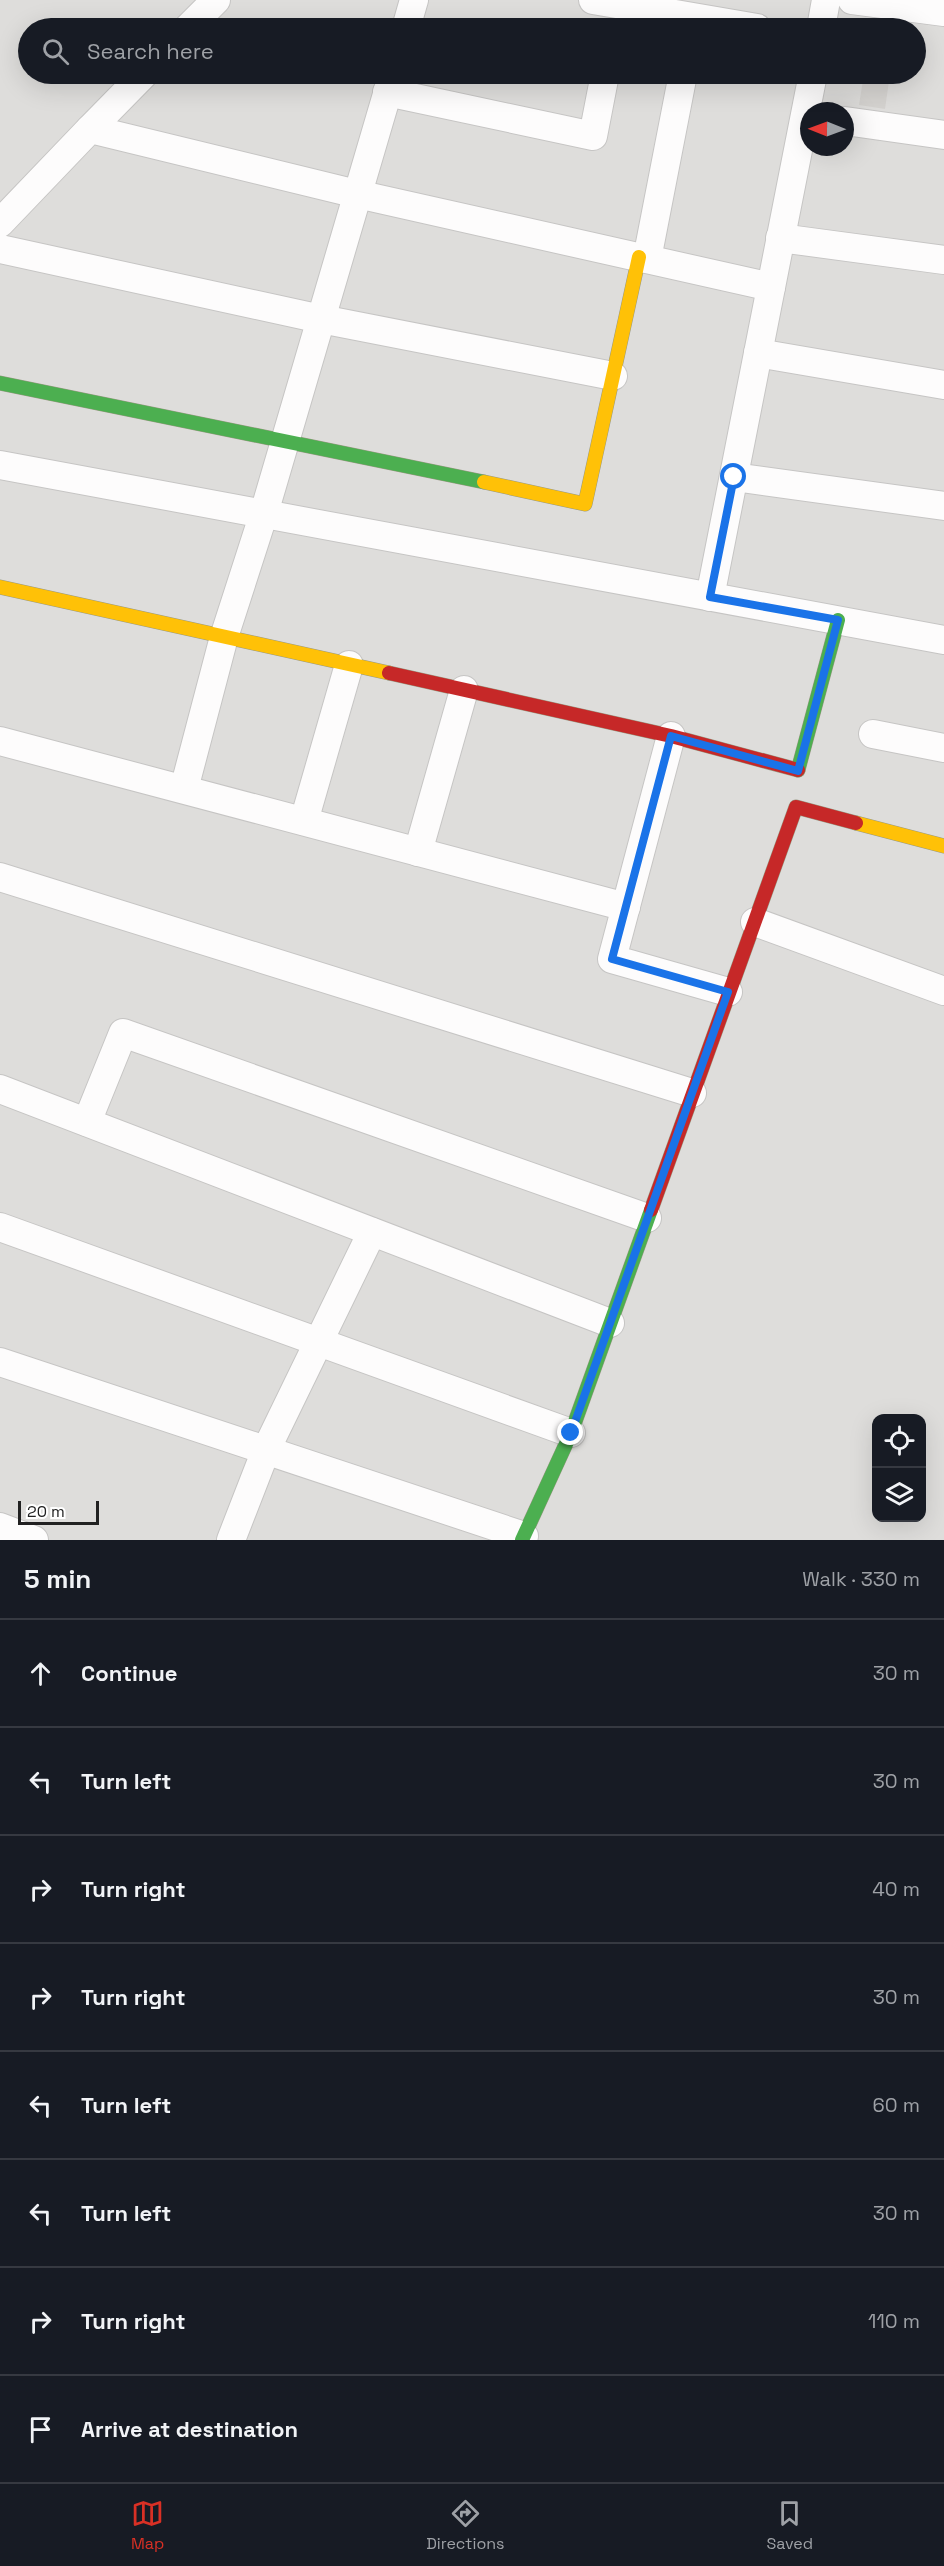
<!DOCTYPE html>
<html lang="en">
<head>
<meta charset="utf-8">
<style>
	:root { --surface:#171b24; --page:#242831; --text:#f1f3f6; --muted:#9ea1a6; --line:#363941; --accent:#d93025 }
	body { margin:0; font-family:"Space Grotesk",sans-serif; background:var(--page); color:var(--text) }
	.controls { position:absolute; right:18px; bottom:18px; display:grid; overflow:hidden; border-radius:12px; box-shadow:0 6px 24px #0002 }
	.controls button { width:54px; height:54px; display:grid; place-items:center; padding:0; border:0; border-bottom:2px solid var(--line); background:var(--surface); color:var(--text); font:30px sans-serif }
	.compass { position:absolute; left:800px; top:102px; width:54px; height:54px; border-radius:50%; background:var(--surface); box-shadow:0 6px 24px #0002; rotate:271deg }
	.scale { position:absolute; left:18px; bottom:15px; width:81px; box-sizing:border-box; padding-left:6px; border:3px solid #212121; border-top:0; font-size:16px; line-height:21px; white-space:nowrap; color:#212121; -webkit-text-stroke:4px #fff; paint-order:stroke }
	.stop { position:absolute; width:18px; height:18px; margin:-14px; border:4px solid #1a73e8; border-radius:50%; background:#fff }
	.stop.end { background:#1a73e8; border-color:#fff; box-shadow:0 2px 6px #0008 }
	.list { margin:0; padding:0; list-style:none }
	h2 { display:flex; justify-content:space-between; align-items:center; height:78px; margin:0; padding:0 24px; font-size:26px }
	h2 small { font-size:20px; font-weight:400; color:var(--muted) }
	.list li { display:grid; grid-template-columns:39px 1fr auto; gap:18px; align-items:center; box-sizing:border-box; height:108px; padding:0 24px; border-top:2px solid var(--line) }
	.list b { display:block; font-size:22px; white-space:nowrap }
	.list em { font-size:20px; font-style:normal; color:var(--muted) }
	.icon { flex:none; width:33px; height:33px; fill:none; stroke:currentColor; stroke-width:2; stroke-linecap:round; stroke-linejoin:round }
	.map { position:relative; flex:none; width:944px; height:1540px; overflow:hidden }
	.search { position:absolute; background:var(--surface); box-shadow:0 6px 24px #0002; left:18px; right:18px; top:18px; height:66px; display:flex; align-items:center; gap:15px; box-sizing:border-box; padding:0 21px; border-radius:33px; color:var(--muted); font-size:22px }
	.sheet { height:942px; background:var(--surface) }
	nav { display:flex; justify-content:space-around; align-items:center; box-sizing:border-box; height:84px; border-top:2px solid var(--line); background:var(--surface); font-size:16px; color:var(--muted) }
	nav a { display:grid; justify-items:center; gap:3px }
	nav .on { color:var(--accent) }
	.map>svg:first-child { display:block }
	.residential { fill:#dedddb; fill-rule:evenodd }
	.building { fill:#d4d2cf }
	.lines { fill:none; stroke-linecap:round; stroke-linejoin:round }
	.street-casing { stroke:#c6c5c4; stroke-width:30 }
	.fast-casing { stroke:#989982; stroke-width:15 }
	.slow-casing { stroke:#989982; stroke-width:15 }
	.jam-casing { stroke:#989982; stroke-width:15 }
	.street { stroke:#fdfcfc; stroke-width:28 }
	.fast { stroke:#4caf50; stroke-width:14 }
	.slow { stroke:#ffc107; stroke-width:14 }
	.jam { stroke:#c62828; stroke-width:14 }
	.route { stroke:#1a73e8; stroke-width:8 }
</style>
</head>
<body>
<div class="map">
<svg width="944" height="1540" viewBox="0 0 944 1540">
	<rect width="100%" height="100%" fill="#efedea"/>
	<path class="residential" d="M0,0h944v1540h-944zM28,28h888v46h-888zM809,111h36v36h-36zM876,1418h46v100h-46z"/>
	<path class="building" d="M864,74h26l-5,35 -26,-4z"/>
	<g class="lines">
		<defs>
			<g id="street">
				<path d="M593,0l164,28"/>
				<path d="M852,0l92,12"/>
				<path d="M188,28l28,-28"/>
				<path d="M406,28l8,-28"/>
				<path d="M821,28l5,-28"/>
				<path d="M387,92l206,44 12,-62"/>
				<path d="M845,121l99,14"/>
				<path d="M90,129l54,-55"/>
				<path d="M0,223l90,-94 267,65 414,93"/>
				<path d="M780,238l164,22"/>
				<path d="M0,249l321,70 292,57"/>
				<path d="M647,259l36,-185"/>
				<path d="M758,353l186,32"/>
				<path d="M0,465l944,175"/>
				<path d="M734,477l210,29"/>
				<path d="M710,597l103,-523"/>
				<path d="M873,734l71,14"/>
				<path d="M671,736l-59,223 116,33"/>
				<path d="M0,741l626,166"/>
				<path d="M184,789l40,-152 40,-124 129,-439"/>
				<path d="M304,821l45,-156"/>
				<path d="M418,852l46,-162"/>
				<path d="M0,877l692,216"/>
				<path d="M755,922l189,69"/>
				<path d="M0,1089l610,234"/>
				<path d="M87,1122l36,-89 524,185"/>
				<path d="M0,1227l571,206"/>
				<path d="M0,1362l524,174"/>
				<path d="M0,1527l34,13"/>
				<path d="M231,1540l35,-90 106,-218"/>
			</g>
			<g id="fast">
				<path d="M0,383l484,99"/>
				<path d="M798,770l40,-150"/>
				<path d="M522,1540l49,-107 80,-223"/>
			</g>
			<g id="slow">
				<path d="M484,482l101,22 54,-247"/>
				<path d="M0,587l389,86"/>
				<path d="M856,823l88,23"/>
			</g>
			<g id="jam">
				<path d="M389,673l282,63 127,34"/>
				<path d="M651,1210l145,-403 60,16"/>
			</g>
		</defs>
		<use href="#street" class="street-casing"/>
		<use href="#fast" class="fast-casing"/>
		<use href="#slow" class="slow-casing"/>
		<use href="#jam" class="jam-casing"/>
		<use href="#street" class="street"/>
		<use href="#fast" class="fast"/>
		<use href="#slow" class="slow"/>
		<use href="#jam" class="jam"/>
	</g>
	<g class="lines">
		<path class="route" d="M571,1433l157,-441 -116,-33 59,-223 127,35 40,-151 -128,-23 24,-120"/>
	</g>
</svg>
<div class="controls">
<button><svg class="icon" aria-label="locate" viewBox="0 0 24 24"><circle cx="12" cy="12" r="6"/><path d="M12 2v4M12 18v4M2 12h4M18 12h4"/></svg></button>
<button><svg class="icon" aria-label="layers" viewBox="0 0 24 24"><path d="M12 4l9 5-9 5-9-5zM3 14l9 5 9-5"/></svg></button>
</div>
<svg class="compass" viewBox="-18 -18 36 36"><path d="M0-13l5 13h-10z" fill="#e53935"/><path d="M0 13l5-13h-10z" fill="#9ea1a6"/></svg>
<div class="scale">20 m</div>
<div class="stop" style="left:734px;top:477px"></div>
<div class="stop end" style="left:571px;top:1433px"></div>
<div class="search"><svg class="icon" aria-label="search" viewBox="0 0 24 24"><circle cx="10" cy="10" r="6"/><path d="M15 15l6 6"/></svg>Search here</div>
</div>
<section class="sheet">
<h2>5 min<small>Walk · 330 m</small></h2>
<ul class="list">
<li><svg class="icon" aria-label="ahead" viewBox="0 0 24 24"><path d="M12 20V5M6 11l6-6 6 6"/></svg><div><b>Continue</b></div><em>30 m</em></li>
<li><svg class="icon" aria-label="left" viewBox="0 0 24 24"><path d="M17 20v-9H6M10 6l-5 5 5 5"/></svg><div><b>Turn left</b></div><em>30 m</em></li>
<li><svg class="icon" aria-label="right" viewBox="0 0 24 24"><path d="M7 20v-9h11M14 6l5 5-5 5"/></svg><div><b>Turn right</b></div><em>40 m</em></li>
<li><svg class="icon" aria-label="right" viewBox="0 0 24 24"><path d="M7 20v-9h11M14 6l5 5-5 5"/></svg><div><b>Turn right</b></div><em>30 m</em></li>
<li><svg class="icon" aria-label="left" viewBox="0 0 24 24"><path d="M17 20v-9H6M10 6l-5 5 5 5"/></svg><div><b>Turn left</b></div><em>60 m</em></li>
<li><svg class="icon" aria-label="left" viewBox="0 0 24 24"><path d="M17 20v-9H6M10 6l-5 5 5 5"/></svg><div><b>Turn left</b></div><em>30 m</em></li>
<li><svg class="icon" aria-label="right" viewBox="0 0 24 24"><path d="M7 20v-9h11M14 6l5 5-5 5"/></svg><div><b>Turn right</b></div><em>110 m</em></li>
<li><svg class="icon" aria-label="arrive" viewBox="0 0 24 24"><path d="M6 21V4h12l-3 4 3 4H6"/></svg><div><b>Arrive at destination</b></div></li>
</ul>
</section>
<nav>
<a class="on"><svg class="icon" aria-label="map" viewBox="0 0 24 24"><path d="M3 6l6-2 6 2 6-2v14l-6 2-6-2-6 2zM9 4v14M15 6v14"/></svg>Map</a>
<a><svg class="icon" aria-label="directions" viewBox="0 0 24 24"><path d="M12 3l9 9-9 9-9-9zM9 14v-3h6M13 9l2 2-2 2"/></svg>Directions</a>
<a><svg class="icon" aria-label="saved" viewBox="0 0 24 24"><path d="M7 4h10v16l-5-4-5 4z"/></svg>Saved</a>
</nav>
</body>
</html>
